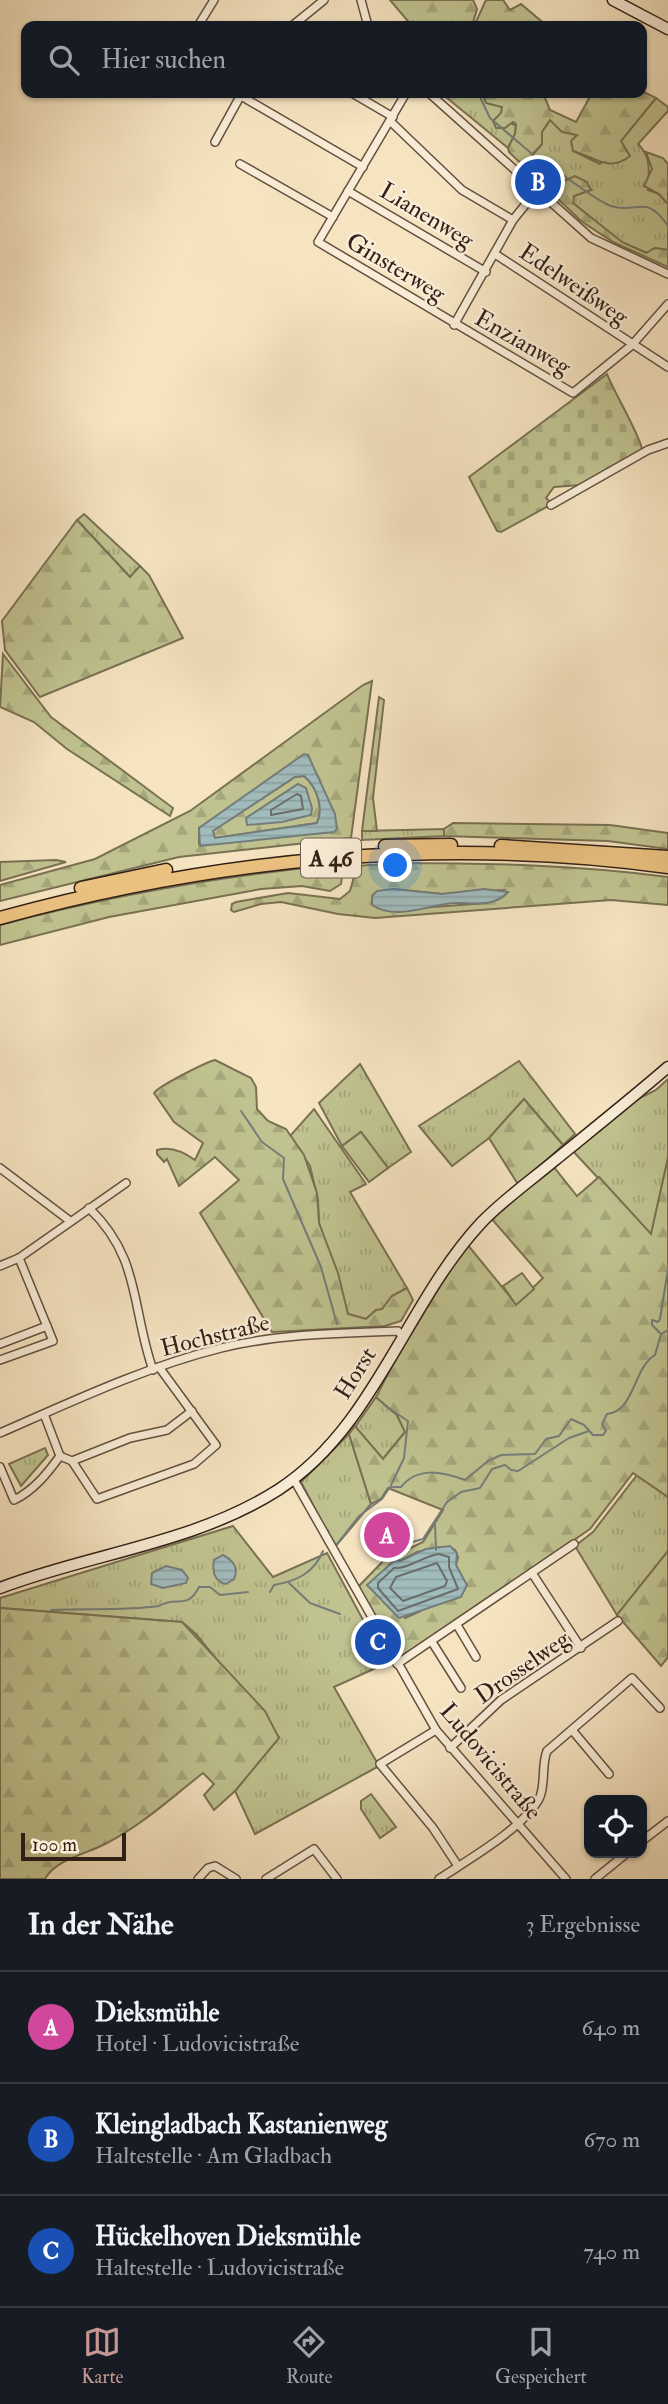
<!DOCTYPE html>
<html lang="de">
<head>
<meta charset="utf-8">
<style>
	:root { --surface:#171b24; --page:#242831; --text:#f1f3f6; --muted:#9ea1a6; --line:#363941; --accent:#c59692 }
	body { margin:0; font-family:"IM FELL Double Pica",serif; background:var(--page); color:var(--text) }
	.controls { position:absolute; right:21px; bottom:21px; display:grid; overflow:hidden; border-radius:14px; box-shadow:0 2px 5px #0004 }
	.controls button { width:63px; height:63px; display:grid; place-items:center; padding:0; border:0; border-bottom:2px solid var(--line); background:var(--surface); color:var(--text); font:35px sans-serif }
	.scale { position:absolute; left:21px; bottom:18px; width:105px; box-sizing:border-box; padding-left:7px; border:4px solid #321f16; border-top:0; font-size:19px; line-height:24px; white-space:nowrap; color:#321f16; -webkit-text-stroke:5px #f9edd7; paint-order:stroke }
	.you { position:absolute; left:396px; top:866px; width:24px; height:24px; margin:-18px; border:5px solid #fff; border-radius:50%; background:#1a73e8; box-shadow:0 0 0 10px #1a73e833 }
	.badge { display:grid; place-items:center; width:46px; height:46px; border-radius:50%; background:var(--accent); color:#fff; font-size:23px; font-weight:700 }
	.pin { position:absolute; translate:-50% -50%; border:4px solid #fff; box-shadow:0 2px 7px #0006 }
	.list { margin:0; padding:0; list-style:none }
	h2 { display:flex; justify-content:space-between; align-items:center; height:91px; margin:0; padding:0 28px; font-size:30px }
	h2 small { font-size:23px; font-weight:400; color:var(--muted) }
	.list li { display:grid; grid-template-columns:46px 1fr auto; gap:21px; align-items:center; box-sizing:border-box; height:112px; padding:0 28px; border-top:2px solid var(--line) }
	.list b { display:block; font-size:26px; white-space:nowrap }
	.list p { margin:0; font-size:23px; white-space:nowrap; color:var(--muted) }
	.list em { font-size:23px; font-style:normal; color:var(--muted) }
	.icon { flex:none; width:38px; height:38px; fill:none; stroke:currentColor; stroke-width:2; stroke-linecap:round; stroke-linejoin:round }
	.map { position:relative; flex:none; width:668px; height:1879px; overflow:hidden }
	.search { position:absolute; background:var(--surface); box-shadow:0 2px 5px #0004; left:21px; right:21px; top:21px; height:77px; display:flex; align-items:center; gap:18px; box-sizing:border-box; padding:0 24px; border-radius:14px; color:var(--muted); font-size:26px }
	.sheet { height:427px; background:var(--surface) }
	nav { display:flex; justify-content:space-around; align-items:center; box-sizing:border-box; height:98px; border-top:2px solid var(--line); background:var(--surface); font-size:19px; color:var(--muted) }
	nav a { display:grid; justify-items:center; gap:4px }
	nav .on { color:var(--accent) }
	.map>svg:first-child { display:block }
	.grass { fill:url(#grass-tufts); stroke:#797153; stroke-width:2 }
	.forest { fill:url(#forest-firs); stroke:#797153; stroke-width:2; fill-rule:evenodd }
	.cemetery { fill:url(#cemetery-stones); stroke:#797153; stroke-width:2 }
	.pitch { fill:#c0c390; stroke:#797153; stroke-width:2 }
	.water { fill:url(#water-rules); stroke:#757d7a; stroke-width:2; fill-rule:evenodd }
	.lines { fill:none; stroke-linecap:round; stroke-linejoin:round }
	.shore { stroke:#6a6e6a; stroke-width:2 }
	.stream { stroke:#757d7a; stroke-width:2 }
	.street-casing { stroke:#635041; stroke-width:10 }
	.secondary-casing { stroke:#321f16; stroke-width:13 }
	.highway-casing { stroke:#321f16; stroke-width:15 }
	.street { stroke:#f9edd7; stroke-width:7 }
	.secondary { stroke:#f9edd7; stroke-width:10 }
	.highway { stroke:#ebc280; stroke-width:12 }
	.labels { text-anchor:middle; stroke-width:5; stroke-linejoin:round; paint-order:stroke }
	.shield { fill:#f9edd7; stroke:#6e5d50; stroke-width:2 }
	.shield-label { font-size:23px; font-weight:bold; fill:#321f16 }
	.street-label { font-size:24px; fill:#321f16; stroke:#f9edd7 }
</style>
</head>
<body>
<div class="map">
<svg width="668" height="1879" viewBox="0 0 668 1879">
	<defs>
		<pattern id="grass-tufts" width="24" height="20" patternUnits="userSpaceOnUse" patternTransform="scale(1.75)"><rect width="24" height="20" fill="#c0c390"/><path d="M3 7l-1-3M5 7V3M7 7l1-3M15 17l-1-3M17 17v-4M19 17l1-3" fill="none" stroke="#a5a77b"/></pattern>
		<pattern id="forest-firs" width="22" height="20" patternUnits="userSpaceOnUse" patternTransform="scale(1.75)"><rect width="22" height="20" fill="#c0c390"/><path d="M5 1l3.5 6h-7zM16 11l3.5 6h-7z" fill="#a5a77b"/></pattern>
		<pattern id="cemetery-stones" width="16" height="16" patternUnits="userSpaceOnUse" patternTransform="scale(1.75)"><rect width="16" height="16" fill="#c0c390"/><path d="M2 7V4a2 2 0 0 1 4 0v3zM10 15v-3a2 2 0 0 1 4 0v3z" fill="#a5a77b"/></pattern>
		<pattern id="water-rules" width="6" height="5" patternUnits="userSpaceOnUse" patternTransform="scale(1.75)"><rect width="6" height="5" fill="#a1bcbd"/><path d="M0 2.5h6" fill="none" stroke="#8ba1a2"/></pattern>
	</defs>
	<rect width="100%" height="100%" fill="#f6e4c1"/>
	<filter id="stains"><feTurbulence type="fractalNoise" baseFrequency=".00286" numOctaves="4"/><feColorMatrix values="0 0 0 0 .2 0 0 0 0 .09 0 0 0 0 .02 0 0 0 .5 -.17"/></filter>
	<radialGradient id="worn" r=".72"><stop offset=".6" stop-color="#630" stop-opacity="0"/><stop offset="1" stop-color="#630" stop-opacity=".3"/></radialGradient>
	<g class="grass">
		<path d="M441,93h42l6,11 11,1 3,5 -4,6 17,10 -1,8 -7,14z"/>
		<path d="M656,98l12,9v4l-30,33c15,15 10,27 10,46l11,4 9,10v46l-13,-2 -8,5 -26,-11 -48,-39v-7l18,-6 -29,-7 -30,-28 10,-11v-12l8,-12 28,15 -5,16 27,13z"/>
		<path d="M84,514l56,52 -10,11 -53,-57z"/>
		<path d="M444,829v7l-82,4v-9z"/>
		<path d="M519,1061l56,73 -12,11 -39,-46 -35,39 -37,28 -33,-40z"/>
		<path d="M360,1064l51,88 -23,16 -27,-36 -19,14 -23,-43z"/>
		<path d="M668,1079v79l-17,77 -79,-85 62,-49 22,-11z"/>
		<path d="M314,1109l52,75 -16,8 57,96 -15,8 -10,14h-6l-10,9 -18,-5 -29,-91 -1,-23 -8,-34 -20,-30z"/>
		<path d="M376,1397l21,18 8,17 -22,27 -28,-32z"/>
		<path d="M349,1434l22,70 -36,43 -34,-65z"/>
		<path d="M45,1448l3,7 -27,31 -12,-22z"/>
		<path d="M637,1475l31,22v54l-51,64 -42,-69 18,-14z"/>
		<path d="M233,1526l40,51 54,-24 49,91 13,18 -55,25 45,79 -124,68 -20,-43 44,-54 -83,-103 -14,-12 -182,-14v-10z"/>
		<path d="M371,1794l25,33 -16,11 -19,-29v-8z"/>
	</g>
	<g class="forest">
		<path d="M390,0h83l4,9 -5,17h-60z"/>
		<path d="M486,0h17l7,10 11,-6 26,22h-73z"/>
		<path d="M642,91l14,7 -35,43 9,15c-21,17 -35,1 -57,-5l-2,-10 6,-6 -15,-3 -12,-12 -8,12v12l-10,11 30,27 13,-6 12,6 4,8 -17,6 -1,7 49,39 24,11 9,-5 13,2v17l-55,-25 -32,-21 -72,-69 -1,-4 7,-14 1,-10 -3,-2 -8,6h-9l-3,-7 8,-8 1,-6 -16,-4 -3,-8 60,-2 7,17 26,12 16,-29z"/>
		<path d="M646,152l17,6 5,6v40l-9,-10 -15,-8 8,-17z"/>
		<path d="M77,520l53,57 10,-11 9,9 34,63 -143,59 -35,-47 -3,-29z"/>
		<path d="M3,654l48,63 122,91 -3,8 -103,-67 -33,-27 -34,-15z"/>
		<path d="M372,681l-21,157 -172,19 -179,44v-16l95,-26 95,-48 173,-126zM308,755l29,73 -138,16v-16z"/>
		<path d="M379,697l5,3 -11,98 4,33h-15z"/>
		<path d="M304,776c13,11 20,31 13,47l-102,15 -3,-7 83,-54z"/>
		<path d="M453,823l157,2 58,8v16l-60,-8 -164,-5v-7z"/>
		<path d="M56,860l10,2 -66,19v-19z"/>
		<path d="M397,863c91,0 181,2 271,14v28l-57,-5 -236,18 -37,-4 -57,-12 -20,2 -27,8 -3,-2 1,-6 4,-2 52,-9 52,6 10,-8 7,-25zM393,889l49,5 62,-4 -17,13 -94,7z"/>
		<path d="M344,864l-3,20 -11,7 -28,-5 -41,3 -152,28 -109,28v-20c113,-30 227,-50 344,-61z"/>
		<path d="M215,1060l36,18 5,9 1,22 11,12 18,8 18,26 13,38 2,30 19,50 10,41 18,5 10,-9 6,-1 10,-13 15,-8 6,12 -12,21 -16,5 -113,6 -72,-119 39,-33 -24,-23 -36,29 -12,-27 -3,3 -7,-8v-4c13,-4 27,2 38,10l8,-17 -29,-21 -20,-29c5,-7 50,-30 61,-33z"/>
		<path d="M524,1099l39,46 -44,41 -30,-48z"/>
		<path d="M668,1158v339l-35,-24 -43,56 -190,130 -43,-71 34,-35 5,2 27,-13 20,-32 -55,-22 -7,11 -10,5 -22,-70 6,-8 28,33 22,-27 -8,-17 -21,-18 44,-84 47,-69 49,60 27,-26 -52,-60 62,-52 24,30 22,-19 52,57zM440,1547l15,3 3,7 -2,8 -35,46 -16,7 -9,-59 3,3 18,-10z"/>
		<path d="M668,1551v106l-7,9 -44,-51z"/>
		<path d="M0,1608l182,14 83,89 14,27 -44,53 -21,19 -10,-15 10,-11 -11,-11c-32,25 -62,53 -98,71 -19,10 -50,16 -60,35h-45z"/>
	</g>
	<path class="cemetery" d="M607,374c6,16 36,67 35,76l-61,35 -27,2 -8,11 6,6 -51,28 -4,-1 -28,-54z"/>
	<g class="pitch">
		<path d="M361,1132l27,36 -19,14 -27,-36z"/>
		<path d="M522,1273l12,16 -18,16 -13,-19z"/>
	</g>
	<g class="water">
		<path d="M304,754l4,1 27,59 2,15 -3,3 -134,14 -1,-18zM304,776c13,11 20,32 13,47l-102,15 -2,-7 82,-54z"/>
		<path d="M298,784l8,4 6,20 -1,7 -29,7 -35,3 -1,-7z"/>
		<path d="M393,889l49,5 42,-5 24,3c-13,15 -33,11 -51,11 -26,0 -60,19 -85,2v-9l5,-5z"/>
		<path d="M450,1546l7,7 -1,12 11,20 -6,12 -62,21 -32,-33 29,-26 4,2 26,-12z"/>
		<path d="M223,1555c11,6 16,13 11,24l-8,5c-12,-2 -14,-14 -12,-24z"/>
		<path d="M166,1566l16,4 6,8 -2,5 -23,5 -12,-4 1,-11z"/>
	</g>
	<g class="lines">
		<g class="shore">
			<path d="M297,794l4,2 2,13 -32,6v-5z"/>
			<path d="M439,1554l10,3v10l9,22 -60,22 -20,-23v-5l16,-15c15,1 29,-12 45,-14z"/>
			<path d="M437,1563l10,18 -2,5 -42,15 -13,-13 6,-11z"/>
		</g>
		<g class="stream">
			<path d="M478,93l12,25 41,35"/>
			<path d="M537,157c18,11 60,45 74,49 27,9 34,-14 57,20"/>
			<path d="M241,1111l21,31 22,16 -1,21 38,88 16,57"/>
			<path d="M660,1333l-8,-8v-5l6,2 2,-3 8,-50"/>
			<path d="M384,1405l24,16 -4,37 -13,27"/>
			<path d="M435,1524l1,26"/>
			<path d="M382,1543l9,5 32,-9 24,-37 14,-10 19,-4 12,-19 13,-4 6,5 7,1 51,-33 20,-7"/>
			<path d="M337,1544l22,-28 23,-17 8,-12h11c17,-21 41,-15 64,-7l23,-19 13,-6 34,-1 11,-15 13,-3 12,-17 13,6 9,10h10l3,-4 -4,-7 5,-10c28,-3 26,-46 48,-59l6,-21 7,-4"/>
			<path d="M391,1549v12"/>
			<path d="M289,1583l21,20 30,11"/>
			<path d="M270,1592l4,-7c23,-4 40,-12 49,-34"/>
			<path d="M51,1610c37,-2 72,1 108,-4 17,-11 28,5 40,-19h11l10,8 28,-3"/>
		</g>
		<defs>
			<g id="street">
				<path d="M361,0l7,26"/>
				<path d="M198,26l16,-26"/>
				<path d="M292,26l32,-26"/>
				<path d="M352,93l41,24"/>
				<path d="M406,93l-88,149 255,151 59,-48 36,-41"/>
				<path d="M429,93l162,145 77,36"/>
				<path d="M241,96l122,71"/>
				<path d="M390,121l72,69 51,30"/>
				<path d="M215,142l27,-49"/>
				<path d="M240,164l93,53"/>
				<path d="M348,191l138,81"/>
				<path d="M495,254l173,113"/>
				<path d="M454,325l59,-105 25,-31"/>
				<path d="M551,505l97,-55 20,-7"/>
				<path d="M0,1168l70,53"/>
				<path d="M89,1208c52,50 42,99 64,162"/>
				<path d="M0,1266l19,-8 107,-75"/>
				<path d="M0,1344l47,-18"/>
				<path d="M0,1360l53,-19 -34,-83"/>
				<path d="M44,1414l16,42"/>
				<path d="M0,1433c71,-31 145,-66 221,-85 57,-14 118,-15 177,-17l4,5"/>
				<path d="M60,1456l12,5 58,-23 37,-8 25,-19"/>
				<path d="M72,1461l25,38 97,-35 22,-19 -57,-78"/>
				<path d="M0,1467l14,33c19,-9 33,-26 46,-44"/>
				<path d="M293,1478l143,252 130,149"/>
				<path d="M532,1573l49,75"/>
				<path d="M457,1625l19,32"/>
				<path d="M432,1642l29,46"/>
				<path d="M397,1664l177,-120"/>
				<path d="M436,1730l-56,34 53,64 25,38"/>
				<path d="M572,1730l37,44"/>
				<path d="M450,1748l51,-48 117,-79"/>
				<path d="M642,1841l26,-20"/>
				<path d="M198,1879l10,-11 7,-2 21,13"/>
				<path d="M266,1879l48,-30 23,30"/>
				<path d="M439,1879c30,-20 82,-49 100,-80 7,-13 2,-34 8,-48l85,-73 28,30"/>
				<path d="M595,1879l32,-26"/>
			</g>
			<g id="secondary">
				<path d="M613,0l55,29"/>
				<path d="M0,1588c92,-35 193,-44 278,-98 97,-63 127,-185 203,-267 22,-23 49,-42 73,-62 38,-31 77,-62 114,-94"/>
			</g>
			<g id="highway">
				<path d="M385,846l66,-1"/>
				<path d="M501,846l167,11"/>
				<path d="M81,888l85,-18"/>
				<path d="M0,918c217,-60 444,-82 668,-51"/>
			</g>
		</defs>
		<use href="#street" class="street-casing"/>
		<use href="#secondary" class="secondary-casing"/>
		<use href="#highway" class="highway-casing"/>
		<use href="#street" class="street"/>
		<use href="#secondary" class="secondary"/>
		<use href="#highway" class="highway"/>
	</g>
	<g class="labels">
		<rect class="shield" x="301" y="838.5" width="60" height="39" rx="5"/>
		<g class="shield-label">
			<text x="331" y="866">A 46</text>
		</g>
		<g class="street-label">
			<text transform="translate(427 215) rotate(31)" y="8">Lianenweg</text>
			<text transform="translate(396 267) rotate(31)" y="8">Ginsterweg</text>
			<text transform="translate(574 284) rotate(34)" y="8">Edelweißweg</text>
			<text transform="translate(523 342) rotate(30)" y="8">Enzianweg</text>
			<text transform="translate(215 1335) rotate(-14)" y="8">Hochstraße</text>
			<text transform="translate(355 1373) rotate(-58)" y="8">Horst</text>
			<text transform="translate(522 1667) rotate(-35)" y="8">Drosselweg</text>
			<text transform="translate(491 1761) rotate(50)" y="8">Ludovicistraße</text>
		</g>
	</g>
	<rect width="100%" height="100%" filter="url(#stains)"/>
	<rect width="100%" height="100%" fill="url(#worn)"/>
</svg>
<div class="controls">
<button><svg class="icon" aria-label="locate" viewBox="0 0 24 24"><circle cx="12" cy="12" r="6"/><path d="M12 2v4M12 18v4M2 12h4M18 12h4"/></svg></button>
</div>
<div class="scale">100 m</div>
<div class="you"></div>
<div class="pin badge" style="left:387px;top:1535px;background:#d1479c">A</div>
<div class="pin badge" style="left:538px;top:182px;background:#1a4fb4">B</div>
<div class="pin badge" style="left:378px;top:1642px;background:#1a4fb4">C</div>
<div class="search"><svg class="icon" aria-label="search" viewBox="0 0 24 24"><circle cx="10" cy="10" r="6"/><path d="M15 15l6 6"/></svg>Hier suchen</div>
</div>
<section class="sheet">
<h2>In der Nähe<small>3 Ergebnisse</small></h2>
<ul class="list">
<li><span class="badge" style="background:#d1479c">A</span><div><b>Dieksmühle</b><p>Hotel · Ludovicistraße</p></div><em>640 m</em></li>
<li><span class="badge" style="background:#1a4fb4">B</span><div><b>Kleingladbach Kastanienweg</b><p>Haltestelle · Am Gladbach</p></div><em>670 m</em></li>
<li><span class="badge" style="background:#1a4fb4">C</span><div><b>Hückelhoven Dieksmühle</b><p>Haltestelle · Ludovicistraße</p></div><em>740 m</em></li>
</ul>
</section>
<nav>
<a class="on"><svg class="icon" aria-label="map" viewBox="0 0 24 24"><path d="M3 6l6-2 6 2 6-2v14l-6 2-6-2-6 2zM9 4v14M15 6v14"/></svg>Karte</a>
<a><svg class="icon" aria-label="directions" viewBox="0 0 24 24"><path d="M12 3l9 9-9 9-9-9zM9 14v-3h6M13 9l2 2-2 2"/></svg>Route</a>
<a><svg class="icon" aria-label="saved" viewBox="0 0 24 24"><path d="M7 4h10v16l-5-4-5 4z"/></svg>Gespeichert</a>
</nav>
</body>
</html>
